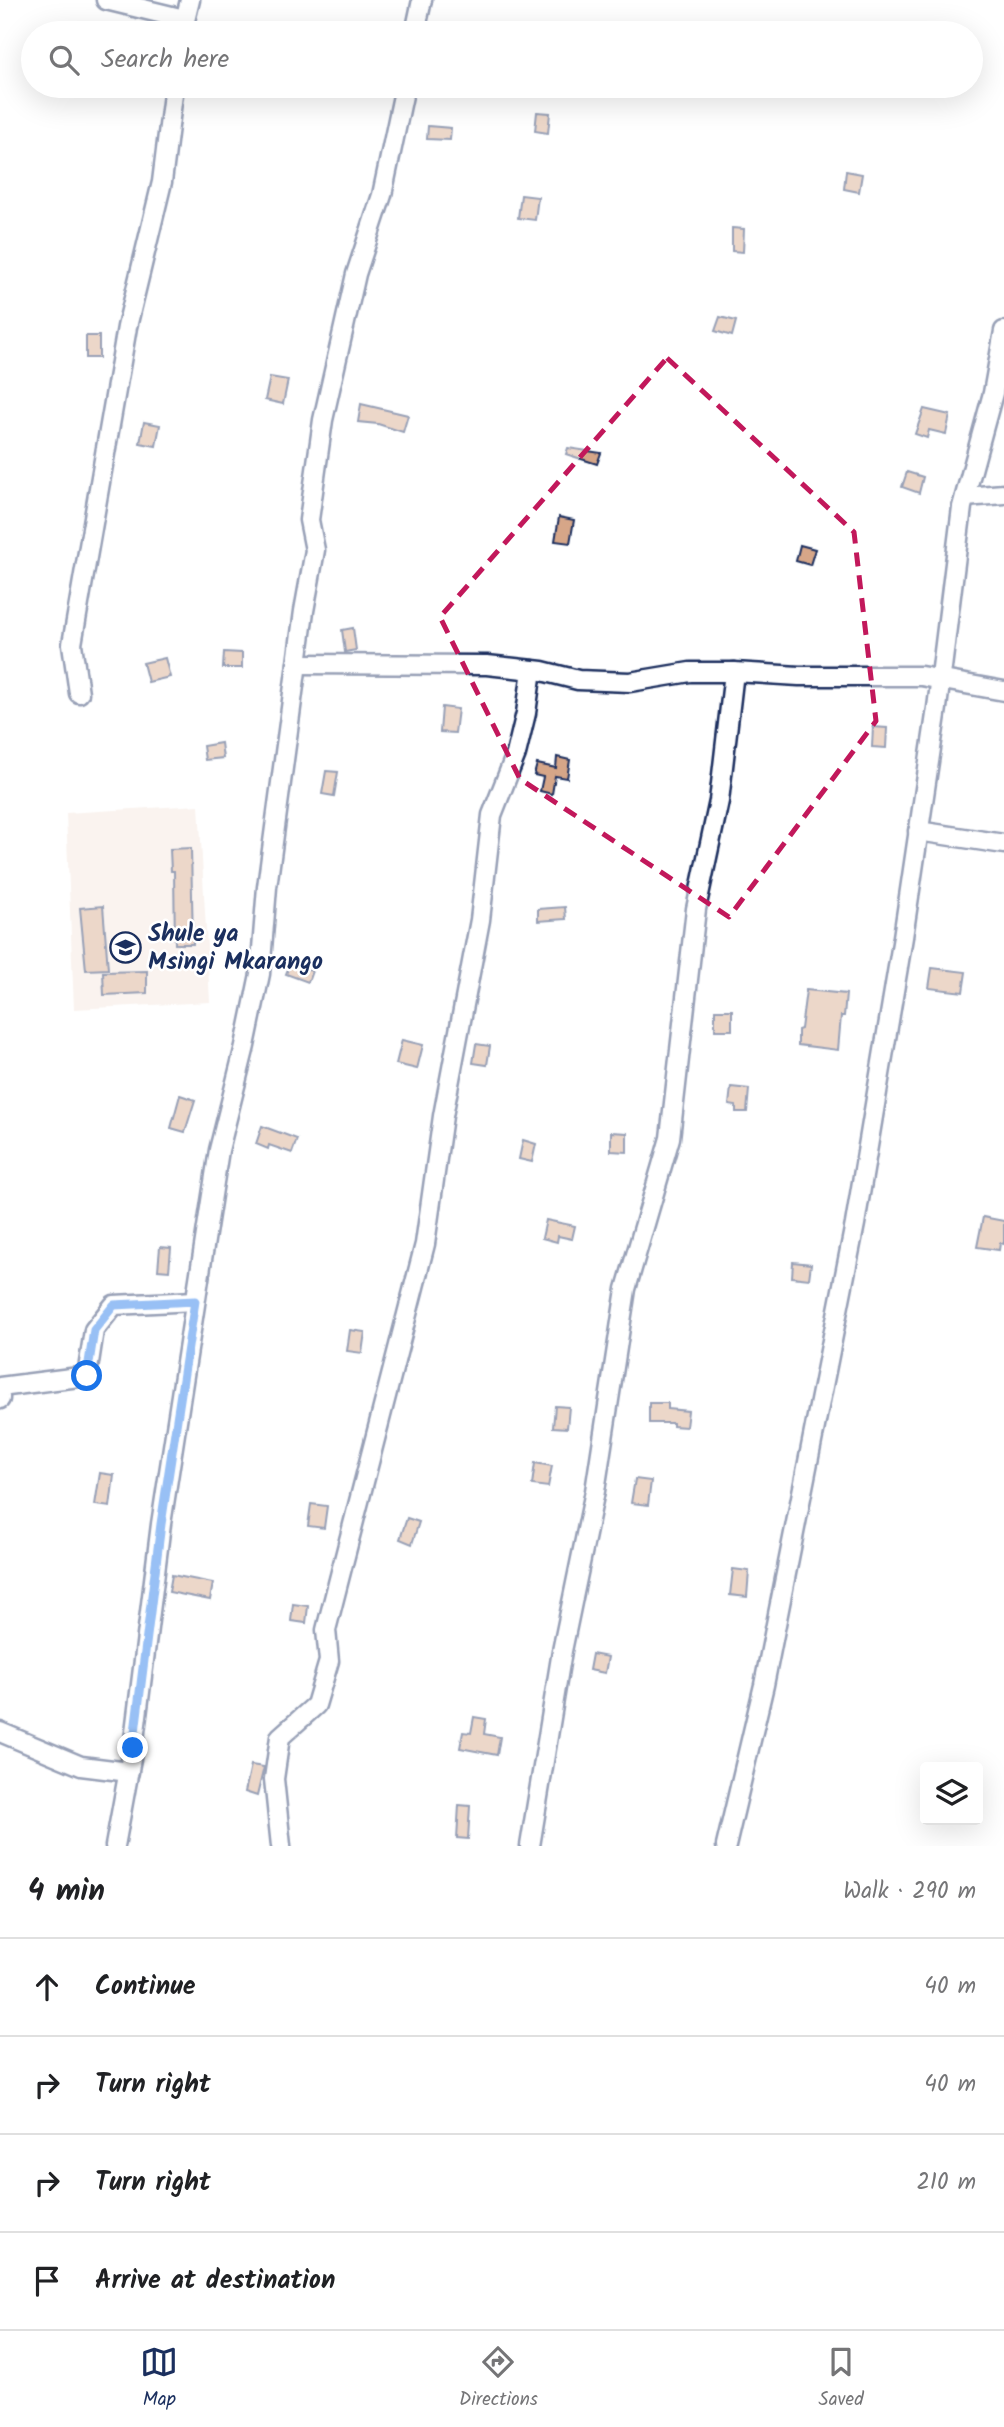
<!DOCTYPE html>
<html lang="en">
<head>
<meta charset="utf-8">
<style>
	:root { --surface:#fff; --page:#f6f6f6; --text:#202124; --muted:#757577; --line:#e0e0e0; --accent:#1b2f5e }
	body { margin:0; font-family:Kalam,sans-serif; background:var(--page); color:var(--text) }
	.controls { position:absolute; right:21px; bottom:21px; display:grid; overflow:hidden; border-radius:7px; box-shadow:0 7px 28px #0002 }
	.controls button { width:63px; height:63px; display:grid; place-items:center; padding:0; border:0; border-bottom:2px solid var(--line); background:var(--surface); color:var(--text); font:35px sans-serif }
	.stop { position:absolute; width:21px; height:21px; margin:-16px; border:5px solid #1a73e8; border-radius:50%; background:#fff }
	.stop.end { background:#1a73e8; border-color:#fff; box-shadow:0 2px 7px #0008 }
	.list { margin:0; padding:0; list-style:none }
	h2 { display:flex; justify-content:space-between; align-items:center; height:91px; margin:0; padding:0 28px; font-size:30px }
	h2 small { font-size:23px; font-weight:400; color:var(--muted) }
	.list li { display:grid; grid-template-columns:46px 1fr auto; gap:21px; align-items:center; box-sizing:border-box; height:98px; padding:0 28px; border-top:2px solid var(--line) }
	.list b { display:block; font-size:26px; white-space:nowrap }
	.list em { font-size:23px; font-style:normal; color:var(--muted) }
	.icon { flex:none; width:38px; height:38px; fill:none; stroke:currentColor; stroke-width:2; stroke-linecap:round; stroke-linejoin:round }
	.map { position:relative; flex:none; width:1004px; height:1846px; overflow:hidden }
	.search { position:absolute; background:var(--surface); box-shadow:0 7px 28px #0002; left:21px; right:21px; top:21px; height:77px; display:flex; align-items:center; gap:18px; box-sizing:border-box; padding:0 24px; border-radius:38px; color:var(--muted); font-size:26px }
	.sheet { height:483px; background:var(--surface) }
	nav { display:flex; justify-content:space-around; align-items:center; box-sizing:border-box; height:98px; border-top:2px solid var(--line); background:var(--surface); font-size:19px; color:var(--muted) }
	nav a { display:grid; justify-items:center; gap:4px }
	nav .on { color:var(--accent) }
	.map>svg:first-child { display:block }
	.built { fill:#f3e4db }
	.building { fill:#d6a688; stroke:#1b2f5e; stroke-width:2 }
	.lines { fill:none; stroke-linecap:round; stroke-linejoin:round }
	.street-casing { stroke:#1b2f5e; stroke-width:23 }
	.street { stroke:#fff; stroke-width:18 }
	.route { stroke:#1a73e8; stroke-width:9 }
	.marked { fill:none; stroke:#c2185b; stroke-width:5; stroke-dasharray:14 9; stroke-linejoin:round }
	.labels { text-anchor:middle; stroke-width:5; stroke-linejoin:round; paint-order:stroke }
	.poi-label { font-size:24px; font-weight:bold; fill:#1b2f5e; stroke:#fff; text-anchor:start }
</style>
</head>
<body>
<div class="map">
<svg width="1004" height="1846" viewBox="0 0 1004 1846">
	<rect width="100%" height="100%" fill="#fff"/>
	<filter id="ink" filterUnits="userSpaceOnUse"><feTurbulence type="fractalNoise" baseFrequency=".0143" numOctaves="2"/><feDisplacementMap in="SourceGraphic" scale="14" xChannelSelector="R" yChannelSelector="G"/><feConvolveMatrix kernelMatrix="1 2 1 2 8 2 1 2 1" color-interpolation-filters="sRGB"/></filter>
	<g filter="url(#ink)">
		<path class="built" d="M199,805l11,197 -136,7 -8,-196z"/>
		<g class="building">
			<path d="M537,112l13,1 -2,20 -13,-2z"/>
			<path d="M428,126l23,2 -1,12 -23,-1z"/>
			<path d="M846,171l16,3 -3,18 -15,-3z"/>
			<path d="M521,195l17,2 -3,23 -17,-2z"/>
			<path d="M732,228l12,1 -1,23 -11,-1z"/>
			<path d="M720,317l16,4 -4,15 -17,-5z"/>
			<rect x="86" y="336" width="13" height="22"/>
			<path d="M270,377l18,3 -5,24 -18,-4z"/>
			<path d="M361,404l47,11 -5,17 -25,-8 -20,-2z"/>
			<path d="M924,409l26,6 -4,19 -17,-4 -2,8 -12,-4z"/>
			<path d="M144,422l16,3 -4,21 -16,-3z"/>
			<path d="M568,448l33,5 -4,11 -31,-10z"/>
			<path d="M907,472l16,5 -4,16 -17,-6z"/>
			<path d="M559,517l15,3 -4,23 -15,-2z"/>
			<path d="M800,545l15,4 -5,16 -14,-4z"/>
			<path d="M353,628l3,22 -11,2 -3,-22z"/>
			<path d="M224,652l18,1v15h-19z"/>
			<path d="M165,658l5,19 -22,5 -5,-19z"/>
			<path d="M442,707l16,2 -3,24 -15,-1z"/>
			<path d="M873,727l14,1 -1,20 -14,-1z"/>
			<path d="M221,743l2,15 -18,2 -2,-14z"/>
			<path d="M557,757l13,3 -3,18 -12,-2 -3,18 -12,-3 3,-14 -9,-2 3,-11 19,4z"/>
			<path d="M326,771l12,1 -4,24 -12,-2z"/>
			<path d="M191,848l2,96h-18l-1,-73h-3l-1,-22z"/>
			<path d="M103,906l5,63 -22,1 -6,-62z"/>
			<path d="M565,907l1,12 -28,2v-12z"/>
			<path d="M290,964l22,7 -4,11 -22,-8z"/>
			<path d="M932,968l34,4 -3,20 -34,-4z"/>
			<path d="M147,971v22l-43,2 -1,-23z"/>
			<path d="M806,990l40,4 -2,22h-3l-3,34 -40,-5v-15l3,-1z"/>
			<rect x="715" y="1010" width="17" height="20"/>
			<path d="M402,1040l21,5 -6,24 -21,-5z"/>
			<path d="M476,1044l14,2 -3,19 -14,-2z"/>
			<path d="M731,1087l18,2 -2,23h-11v-6l-7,-1z"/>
			<path d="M180,1095l15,5 -10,32 -14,-4z"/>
			<path d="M262,1126l35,13 -5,14 -23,-8 -1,4 -12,-5z"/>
			<path d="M611,1132l16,1v19l-16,-1z"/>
			<path d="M523,1140l13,4 -4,18 -13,-3z"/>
			<path d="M983,1217l21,4v23l-4,-1 -1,7 -22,-3z"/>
			<path d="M546,1220l29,6 -3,13 -14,-3 -1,6 -15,-4z"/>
			<path d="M160,1247l11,1 -2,23 -11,-1z"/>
			<path d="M793,1262l18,2 -2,15 -17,-2z"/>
			<path d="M350,1330l15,2 -3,21 -15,-2z"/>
			<path d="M649,1403h19v6l20,2 -2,16 -13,-1v-3h-24z"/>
			<path d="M555,1406l14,1 -2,21 -14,-1z"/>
			<path d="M535,1463l17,3 -4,21 -16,-2z"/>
			<path d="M100,1473l14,2 -4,32 -15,-2z"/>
			<path d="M635,1479l16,2 -3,24 -17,-2z"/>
			<path d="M311,1504l16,2 -3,22 -16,-2z"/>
			<path d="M407,1518l12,4 -7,22 -12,-5z"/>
			<path d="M733,1569l16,2 -2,26 -17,-2z"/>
			<path d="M172,1575l41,8 -3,17 -41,-8z"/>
			<path d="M293,1604l15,2 -2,17 -15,-2z"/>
			<path d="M592,1654l16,3 -3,16 -16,-3z"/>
			<path d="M474,1717l12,2 -2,15 16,3 -3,18 -37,-7 3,-16 8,1z"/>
			<path d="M251,1765l13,2 -7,29 -12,-4z"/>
			<path d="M459,1805l11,1 -2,33 -11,-1z"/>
		</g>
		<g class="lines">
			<defs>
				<g id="street">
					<path d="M106,0l78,19"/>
					<path d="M182,33l8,-33"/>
					<path d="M415,33l7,-33"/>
					<path d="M965,497l39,-3"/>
					<path d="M297,664l190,1 55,6 36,9 52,2 60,-10h44l65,4h122l83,15"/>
					<path d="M79,693l-7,-49 55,-317 35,-145 12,-96"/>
					<path d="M918,831l86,13"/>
					<path d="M0,1399v-12l87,-11 7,-46 20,-25 81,-4"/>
					<path d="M0,1732l81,34 48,6"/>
					<path d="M115,1846l18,-98 28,-224 58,-374 26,-104 15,-72 7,-87 37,-276 11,-61 -6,-30 14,-100 33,-146 26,-79 23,-109"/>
					<path d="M281,1846l-7,-67 6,-42 36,-32 13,-44 -3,-31 99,-386 18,-128 37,-196 12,-105 24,-61 10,-41 6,-43"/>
					<path d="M530,1846l32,-195 33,-160 31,-202 44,-151 26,-229 23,-108 15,-129"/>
					<path d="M726,1846l38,-161 91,-461 48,-287 34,-229 25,-201 31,-114 11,-62"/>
				</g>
			</defs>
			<use href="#street" class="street-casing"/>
			<use href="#street" class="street"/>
		</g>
	</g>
	<g class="lines" filter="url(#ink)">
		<path class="route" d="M87,1376l7,-46 20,-25 81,-4 -34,223 -28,224"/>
	</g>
	<path d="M0 0H1004V1846H0ZM667,358l187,174 22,189 -147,196 -209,-138 -80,-162z" fill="#fff" fill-opacity=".55" fill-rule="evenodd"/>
	<path class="marked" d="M667,358l187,174 22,189 -147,196 -209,-138 -80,-162z"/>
	<defs>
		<symbol id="school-ring" viewBox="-11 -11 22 22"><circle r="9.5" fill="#fff" stroke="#1b2f5e" stroke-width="1.5"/><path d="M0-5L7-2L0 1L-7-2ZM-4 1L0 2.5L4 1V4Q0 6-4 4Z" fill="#1b2f5e"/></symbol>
	</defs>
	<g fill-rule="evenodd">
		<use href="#school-ring" x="108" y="930" width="35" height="35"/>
	</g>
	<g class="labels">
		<g class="poi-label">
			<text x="148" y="941">Shule ya<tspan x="148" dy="28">Msingi Mkarango</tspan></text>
		</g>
	</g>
</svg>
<div class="controls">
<button><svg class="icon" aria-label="layers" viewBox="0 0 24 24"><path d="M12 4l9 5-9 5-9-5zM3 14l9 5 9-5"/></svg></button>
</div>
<div class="stop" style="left:87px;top:1376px"></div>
<div class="stop end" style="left:133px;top:1748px"></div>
<div class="search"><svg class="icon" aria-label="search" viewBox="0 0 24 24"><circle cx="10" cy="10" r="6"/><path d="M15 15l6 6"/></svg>Search here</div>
</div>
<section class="sheet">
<h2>4 min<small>Walk · 290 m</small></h2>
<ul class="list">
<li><svg class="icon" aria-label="ahead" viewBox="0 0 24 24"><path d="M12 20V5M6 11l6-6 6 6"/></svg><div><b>Continue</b></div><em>40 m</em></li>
<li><svg class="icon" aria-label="right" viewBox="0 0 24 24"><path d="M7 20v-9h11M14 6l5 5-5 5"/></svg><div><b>Turn right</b></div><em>40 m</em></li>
<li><svg class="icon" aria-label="right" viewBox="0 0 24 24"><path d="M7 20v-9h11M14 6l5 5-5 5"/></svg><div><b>Turn right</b></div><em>210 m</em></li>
<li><svg class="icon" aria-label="arrive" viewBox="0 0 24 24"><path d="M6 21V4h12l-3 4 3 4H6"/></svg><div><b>Arrive at destination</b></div></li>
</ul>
</section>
<nav>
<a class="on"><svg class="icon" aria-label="map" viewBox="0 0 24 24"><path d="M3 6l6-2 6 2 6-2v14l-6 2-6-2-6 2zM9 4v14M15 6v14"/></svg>Map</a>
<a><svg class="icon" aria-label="directions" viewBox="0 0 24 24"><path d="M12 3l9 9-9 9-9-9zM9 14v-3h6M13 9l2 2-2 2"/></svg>Directions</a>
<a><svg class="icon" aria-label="saved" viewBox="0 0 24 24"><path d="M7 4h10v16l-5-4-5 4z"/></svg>Saved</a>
</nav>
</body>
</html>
